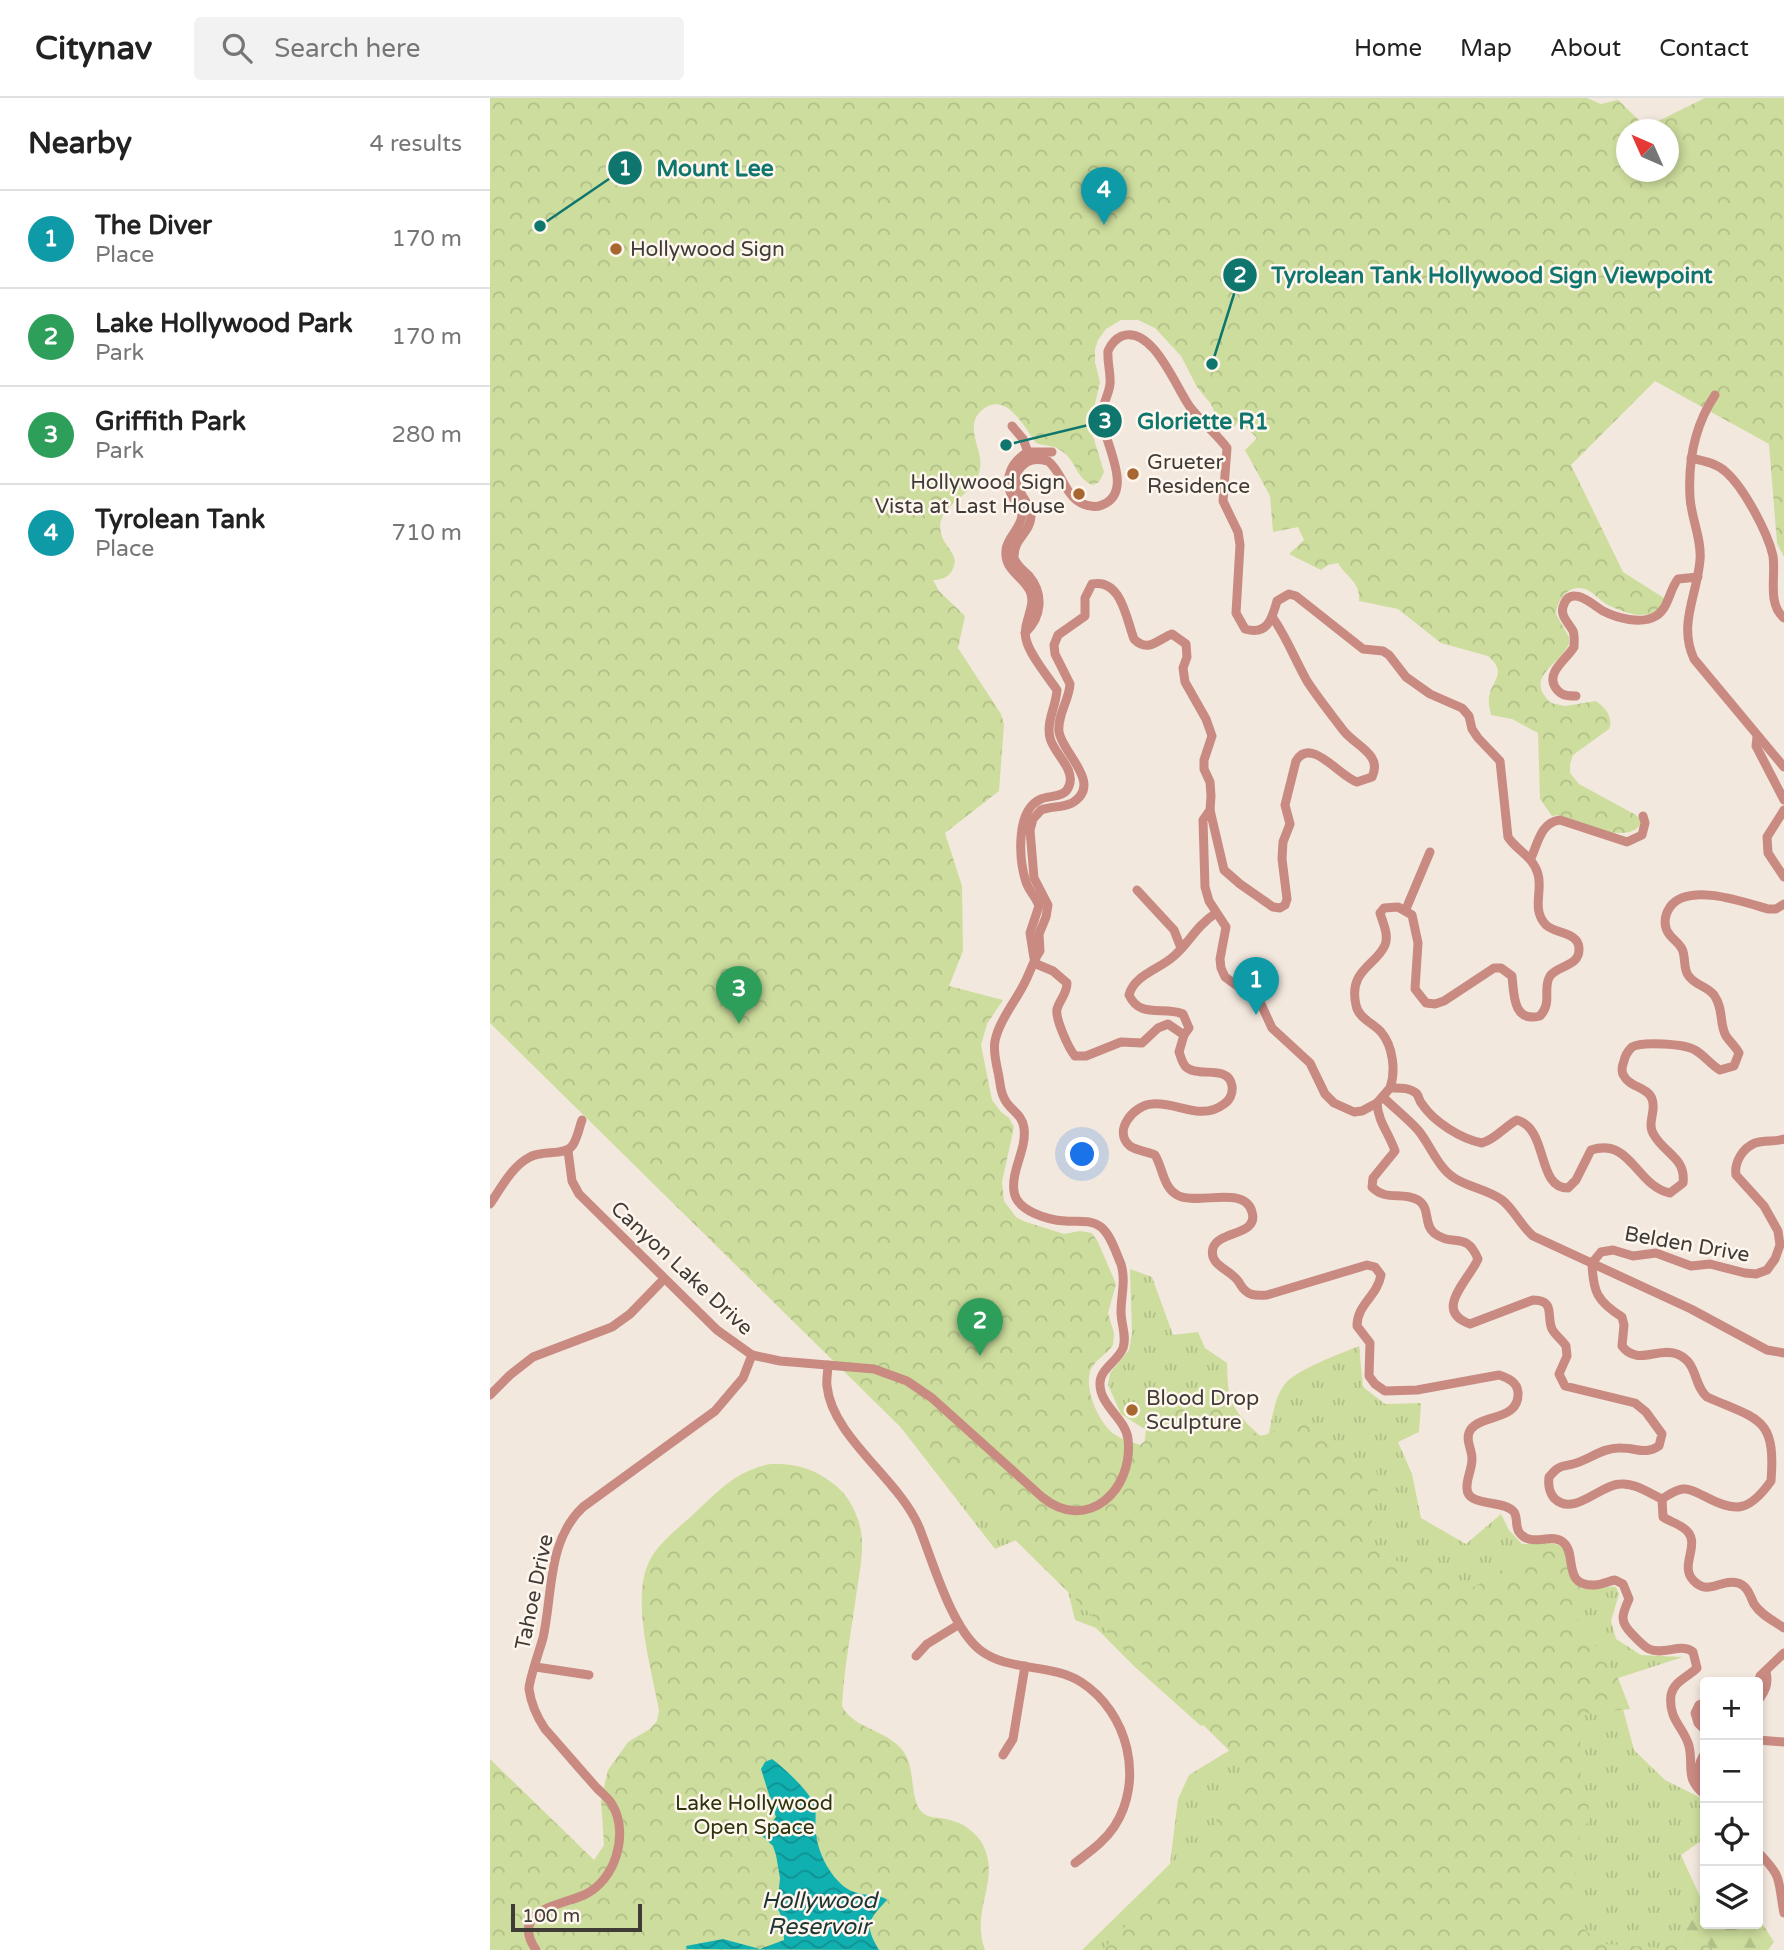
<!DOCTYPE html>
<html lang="en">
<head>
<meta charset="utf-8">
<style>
	:root { --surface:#fff; --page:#f2f2f2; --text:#222; --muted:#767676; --line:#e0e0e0; --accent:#111827 }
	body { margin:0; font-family:"Varela Round",sans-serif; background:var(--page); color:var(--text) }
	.controls { position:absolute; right:21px; bottom:21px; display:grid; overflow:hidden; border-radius:7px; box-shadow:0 4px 10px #0003 }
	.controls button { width:63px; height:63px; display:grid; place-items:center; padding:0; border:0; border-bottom:2px solid var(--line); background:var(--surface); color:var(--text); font:35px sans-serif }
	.compass { position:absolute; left:1126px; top:21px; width:63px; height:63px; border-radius:50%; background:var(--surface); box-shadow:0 4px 10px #0003; rotate:315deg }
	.scale { position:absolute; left:21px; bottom:18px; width:131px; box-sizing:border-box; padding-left:7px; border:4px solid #3f3b37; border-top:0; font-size:19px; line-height:24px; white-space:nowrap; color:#3f3b37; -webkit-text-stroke:5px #fff6ee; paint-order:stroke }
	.you { position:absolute; left:593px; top:1057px; width:24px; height:24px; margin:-18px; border:5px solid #fff; border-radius:50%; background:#1a73e8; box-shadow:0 0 0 10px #1a73e833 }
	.badge { display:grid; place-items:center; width:46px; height:46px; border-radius:50%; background:var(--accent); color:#fff; font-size:23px; font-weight:700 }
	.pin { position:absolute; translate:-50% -58px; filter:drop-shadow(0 2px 4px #0008) }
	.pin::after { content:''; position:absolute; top:37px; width:24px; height:21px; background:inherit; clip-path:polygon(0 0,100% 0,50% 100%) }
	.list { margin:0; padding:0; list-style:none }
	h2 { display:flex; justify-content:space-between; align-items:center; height:91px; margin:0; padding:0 28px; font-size:30px }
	h2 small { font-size:23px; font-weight:400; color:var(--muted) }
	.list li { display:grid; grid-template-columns:46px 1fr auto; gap:21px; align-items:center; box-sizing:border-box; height:98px; padding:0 28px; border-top:2px solid var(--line) }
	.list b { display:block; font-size:26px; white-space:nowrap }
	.list p { margin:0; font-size:23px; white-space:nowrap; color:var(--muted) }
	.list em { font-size:23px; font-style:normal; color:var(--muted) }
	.icon { flex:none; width:38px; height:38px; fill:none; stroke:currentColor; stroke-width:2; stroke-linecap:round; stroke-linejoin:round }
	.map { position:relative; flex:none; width:1294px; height:1852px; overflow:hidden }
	header { display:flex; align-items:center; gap:42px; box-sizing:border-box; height:98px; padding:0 35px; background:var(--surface); border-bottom:2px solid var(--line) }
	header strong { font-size:33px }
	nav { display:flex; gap:38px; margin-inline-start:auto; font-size:24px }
	.search { width:490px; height:63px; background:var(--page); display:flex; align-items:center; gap:18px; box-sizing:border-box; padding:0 24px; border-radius:7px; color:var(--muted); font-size:26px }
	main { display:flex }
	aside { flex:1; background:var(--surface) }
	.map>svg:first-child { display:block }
	.grass { fill:url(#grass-tufts) }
	.forest { fill:url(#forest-firs) }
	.park { fill:url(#park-crowns); fill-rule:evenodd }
	.water { fill:url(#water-waves) }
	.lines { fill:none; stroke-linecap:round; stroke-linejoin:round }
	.minor { stroke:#c98a82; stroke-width:9 }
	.poi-dot { fill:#a86631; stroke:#fff6ee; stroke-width:2.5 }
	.labels { text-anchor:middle; stroke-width:5; stroke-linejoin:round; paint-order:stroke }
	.poi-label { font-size:21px; fill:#3f3b37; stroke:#fff6ee; text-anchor:start }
	.street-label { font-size:21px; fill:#3f3b37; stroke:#fff6ee }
	.park-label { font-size:21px; fill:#2c340e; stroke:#fff6ee }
	.water-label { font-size:23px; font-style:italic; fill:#1e3535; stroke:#fff6ee }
	.leader { fill:none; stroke:#0f766e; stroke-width:2.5 }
	.callout-dot { fill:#0f766e; stroke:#fff6ee; stroke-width:2.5 }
	.mark-label { font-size:21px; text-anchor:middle; font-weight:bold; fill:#fff }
	.callout-label { font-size:23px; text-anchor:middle; font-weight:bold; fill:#0f766e; stroke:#fff6ee; stroke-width:5; stroke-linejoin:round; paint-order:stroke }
</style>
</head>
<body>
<header>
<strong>Citynav</strong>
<div class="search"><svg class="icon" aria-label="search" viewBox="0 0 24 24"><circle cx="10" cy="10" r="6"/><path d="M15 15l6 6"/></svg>Search here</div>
<nav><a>Home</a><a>Map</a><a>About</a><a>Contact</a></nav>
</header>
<main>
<aside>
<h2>Nearby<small>4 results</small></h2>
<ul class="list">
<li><span class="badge" style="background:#0f9aa8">1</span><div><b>The Diver</b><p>Place</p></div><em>170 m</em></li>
<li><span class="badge" style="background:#2e9e5b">2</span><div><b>Lake Hollywood Park</b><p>Park</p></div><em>170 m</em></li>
<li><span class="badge" style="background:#2e9e5b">3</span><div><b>Griffith Park</b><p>Park</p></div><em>280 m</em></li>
<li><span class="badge" style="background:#0f9aa8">4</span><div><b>Tyrolean Tank</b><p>Place</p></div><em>710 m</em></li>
</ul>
</aside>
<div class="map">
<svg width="1294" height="1852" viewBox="0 0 1294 1852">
	<defs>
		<pattern id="grass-tufts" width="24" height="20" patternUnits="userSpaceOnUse" patternTransform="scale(1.75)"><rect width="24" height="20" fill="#cddd9d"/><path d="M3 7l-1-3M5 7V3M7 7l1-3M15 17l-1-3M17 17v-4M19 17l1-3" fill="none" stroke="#b1bf88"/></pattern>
		<pattern id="forest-firs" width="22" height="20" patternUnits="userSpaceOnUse" patternTransform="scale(1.75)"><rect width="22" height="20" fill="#cddd9d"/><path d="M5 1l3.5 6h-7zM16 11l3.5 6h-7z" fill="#b1bf88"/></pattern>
		<pattern id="park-crowns" width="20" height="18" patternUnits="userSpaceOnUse" patternTransform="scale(1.75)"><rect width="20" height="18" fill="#cddd9d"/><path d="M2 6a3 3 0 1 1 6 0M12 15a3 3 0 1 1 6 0" fill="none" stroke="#b1bf88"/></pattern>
		<pattern id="water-waves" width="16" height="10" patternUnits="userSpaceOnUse" patternTransform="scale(1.75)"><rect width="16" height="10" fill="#10b0b1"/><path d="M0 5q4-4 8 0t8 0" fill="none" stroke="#119091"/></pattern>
	</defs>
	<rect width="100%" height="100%" fill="#f3e8de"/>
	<path class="grass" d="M640,1171l22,8 21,58 25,-3 7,16 22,15c1,24 0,38 17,57 6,8 13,11 19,20l5,-3c4,-16 6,-40 17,-53 10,-14 57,-31 74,-38l4,41 22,17 36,-1 -2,29 -21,10 14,32 9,44 45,26 35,-30 8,16 13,14 30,-1 14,11c0,17 6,37 27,35 8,0 14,-3 23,-2l3,7 -8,27 5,18 25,16 42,2 -68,22 19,71 31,30 40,20v38l-24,17 21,46 -27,49h-593l88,-86 8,-65 11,-24 41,-25 -21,-27 -8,3 -66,-59 -39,-39 -21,-8 -12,-49 -40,-34 -28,12 -96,-124 -47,-47 25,2 265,81 4,-31 -25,-16 -13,-29 2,-12 19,-23 3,-17z"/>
	<path class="forest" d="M1212,1803l3,1v22h53v-2l4,1 12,19 -6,8h-93z"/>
	<g class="park">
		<path d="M0,0h1097l14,6 17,-4 28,27 59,-29h79v459l-7,-14 -8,-99 -114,-63 -84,84 52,107 41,26c-8,27 -37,16 -56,7 -8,-4 -14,-13 -23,-16 -16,-5 -28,10 -29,25l13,23v7c-10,22 -46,33 -18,59l14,3 31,-5c9,6 18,17 13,28l-36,26 -3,9v9l9,11 57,31 4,4v6c-15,20 -62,-3 -81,-10l-7,1 -12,-17 -2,-66 -26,-14 -21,-4c-1,-6 -3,-12 -2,-18 3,-17 19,-24 -1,-41l-47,-13 -43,-34 -39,-8c2,-19 -13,-24 -21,-38l-10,2 -7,5 -32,-16 15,-14 -6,-13 -25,5 -3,-36 -25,-46 12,-12 -18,-17 -6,7 -6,1 -8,-6 -8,-19 -14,-17 -16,-31 -26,-28 -17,-8h-17l-15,9 -8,11 -3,9v13l5,20 -9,39 2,15 11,36 -5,10 -6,3c-16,-5 -17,-24 -30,-33 -8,-7 -18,-6 -27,-9 -12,-17 -31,-54 -55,-32 -6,5 -8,13 -7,20 1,15 10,26 5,42 -7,26 -45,32 -38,60 2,11 12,17 14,28 -2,13 -9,19 -22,19l6,11 26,25 -7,32 43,66 3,10 -5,67 -54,42 17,53 1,65 -14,35 54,14 -16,24 -6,21 11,55 9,12 8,6 5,9 -12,55 2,19 12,16 7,4 41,13 16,-3 12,2 6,9 18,42 -8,29 6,20 -1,12c-6,9 -17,14 -22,24 -8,19 8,54 23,65 7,5 18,8 26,11l22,-19 10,-25 6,-6 6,-2 41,11c5,6 7,14 12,19 27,33 48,-9 69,-7 13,10 17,28 30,37 13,9 37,3 41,21 6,26 -18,56 4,78 27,27 67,-17 80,43l80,-50 11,-2 12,4c7,19 2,49 35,41l-26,24 45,66 12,31 -50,5 1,69 7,20 2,13 -13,27 -2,10 1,54 2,11 6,11 9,8 13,7 56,4 32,-11 9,3 11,10h-612l113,-114c1,-33 13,-46 40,-60l-765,-753zM1136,32h42v42h-42z"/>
		<path d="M281,1366c23,-1 42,4 60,18 16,11 26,29 30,49 3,19 -1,39 -4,58 -5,39 -13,78 -15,117 13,25 48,23 63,48 11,17 4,49 19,60 8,5 17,3 26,6 13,3 26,12 33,25 18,36 -13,64 2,105h-495v-191l104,101 10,-15 -3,-44 7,-31 20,-28 22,-13 7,-8 2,-10c-7,-42 -30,-115 -8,-153 11,-19 33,-34 49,-50 22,-21 40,-39 71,-44z"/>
	</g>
	<path class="water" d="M282,1661c13,10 33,28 41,43 5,10 1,21 3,32 2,17 11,36 23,48 16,18 38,9 48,18 -19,20 -23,25 -8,50l-192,-1 -1,-3 37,-7 37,10 24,-9 -1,-20 -6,-13 3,-29 -4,-23 -3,-9 -16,-15 15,-9 4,-5 -15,-48 4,-7z"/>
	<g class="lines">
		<g class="minor">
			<path d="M1225,297c-20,30 -27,66 -25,102 1,21 12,42 10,63 -3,36 -22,64 -6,99l90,108"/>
			<path d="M522,328l11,13 5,13"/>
			<path d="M1201,360c13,3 25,5 35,14 18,16 42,61 47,84 3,20 -6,48 11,62"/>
			<path d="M535,535c17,-16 19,-39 4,-57 -6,-6 -12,-10 -15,-18 -1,-19 16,-25 17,-41 0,-19 -27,-32 -9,-51 8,-8 16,-7 26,-5 14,11 17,34 33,42 8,4 14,5 21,2 35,-14 -1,-66 0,-90 0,-11 7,-20 8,-31 1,-11 -3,-22 -2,-33 3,-7 7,-12 14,-15 31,-11 54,52 68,71 11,15 26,26 37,41l-4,53 15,31 2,13 -4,68 9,16c23,7 27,-11 32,-28l12,-7 7,2 67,53 20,2 6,4 17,22 24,17 32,14 7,8 3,13 6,9 22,23 8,76c9,14 25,19 30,37 5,17 -7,35 8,51 10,9 32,7 33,23 1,19 -21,17 -29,28 -8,13 3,26 -10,40 -27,7 -26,-21 -28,-40l-11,-8h-7l-50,33 -9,3 -9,-1 -11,-14 3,-46 -6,-28 -14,-8 -14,1 -4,5c3,10 9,22 5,32 -9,21 -37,25 -29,60 2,13 17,18 25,27 12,14 15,39 9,56"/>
			<path d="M1086,598c-9,0 -15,0 -21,-9 -9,-15 12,-28 19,-40 0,-5 1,-11 -1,-16 -4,-8 -13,-15 -10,-24 7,-24 30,-2 40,4 14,7 38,14 53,5 13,-8 13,-26 22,-37l20,-2"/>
			<path d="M1267,639l-1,9 28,54"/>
			<path d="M720,712l14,60 16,14 33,23 7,1 5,-3 2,-6 -5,-40 1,-17 7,-18 -5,-19 11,-44c15,-25 43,15 61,21l15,-5c11,-23 -17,-31 -29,-47 -12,-16 -25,-32 -36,-49 -12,-21 -20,-43 -34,-63"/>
			<path d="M1294,712l-17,27 1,16 16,24"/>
			<path d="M1041,760c7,-15 10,-36 29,-38l67,22 15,-7 3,-12 -2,-7"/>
			<path d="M647,792l37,40 7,18"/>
			<path d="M916,811l24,-57"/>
			<path d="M726,815c-21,14 -25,28 -42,43 -14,13 -40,19 -45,39 11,24 34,11 54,19l6,14 -5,7 -5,17c2,5 3,11 7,15 12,11 43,-3 46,19 1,7 -2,14 -8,18 -23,18 -48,-3 -72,0 -18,1 -40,27 -22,42 7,5 17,5 25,9 8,13 8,34 24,41 20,9 66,-11 73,16 7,24 -33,18 -39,36 -5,19 21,22 27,36 7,12 15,12 27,11l100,-30 8,2 6,8c-4,22 -24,29 -24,51l13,17 -1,33 6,8 10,7 32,-1 82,-15c9,3 18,7 19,17 2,29 -36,22 -47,37 -7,10 1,19 1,30 0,10 -5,18 -5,27 -2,23 37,12 47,26 4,6 1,14 5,20 12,17 33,-1 45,11 13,12 -2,44 31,42 6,0 14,-4 20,-5l8,4 6,15c-7,16 -10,22 3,35 5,5 11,12 17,15 15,7 32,-7 44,3l4,16c-9,9 -23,13 -26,27 -3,25 13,32 18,51 5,22 -5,32 16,49"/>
			<path d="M544,860l-4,-25 9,-27c-3,-9 -10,-15 -13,-24 -7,-22 -11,-72 15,-83 10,-4 24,-1 28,-13 7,-17 -15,-32 -19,-48 -4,-17 6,-31 7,-48 -9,-13 -28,-36 -31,-51 -4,-16 11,-33 4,-48 -8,-16 -26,-20 -24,-41 1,-13 14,-20 16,-34 -1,-8 -6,-13 -10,-20 -9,-18 0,-35 16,-44h24"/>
			<path d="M544,865l19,8 14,12c0,11 -7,16 -10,26 -2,10 12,40 18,47h11l35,-14 21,1 16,-15 10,-4 16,11"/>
			<path d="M893,999c11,11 24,21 35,33 10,12 16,28 27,40 15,17 39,17 57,30 11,8 19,26 31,36l158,73 76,41 17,3"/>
			<path d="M78,1053l4,30 7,13 138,136 35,25 28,6 94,8 33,12 25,17 110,99c45,37 92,-7 86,-58 -2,-20 -29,-34 -28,-56 0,-14 18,-22 23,-35 4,-12 -2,-24 -2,-36 0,-17 5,-31 0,-48 -5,-11 -10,-29 -20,-37 -10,-8 -24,-5 -36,-6 -17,-1 -49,-10 -51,-30 -3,-21 13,-42 10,-63 -2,-15 -15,-18 -20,-30 -4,-7 -4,-18 -6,-26 -2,-10 -5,-21 -3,-31 4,-20 20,-39 29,-57 6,-11 9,-23 16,-33l-1,-17 7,-17 2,-12 -14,-27 -4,-48 3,-11 8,-9c10,-4 21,-2 31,-7 32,-19 -10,-50 -13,-71 -2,-17 10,-31 11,-48l-15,-30 -1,-9 4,-10 27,-19v-18l7,-14c29,-6 34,34 42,55 14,14 23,1 38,-5l14,10 1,13 -4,11 2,14 21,37 6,17 -8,24v9l6,13 1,14 -1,14 -7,10 2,67 4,14 17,26 -6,32 1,9 4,9 35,25 12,26 38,35 15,31 9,9 20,9 8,-1 15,-8"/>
			<path d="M0,1106c11,-16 22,-38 40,-47 12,-7 35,-1 42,-11 5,-6 7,-18 10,-26"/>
			<path d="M338,1267c0,7 -2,15 -1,21 5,51 72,93 92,141 14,35 32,100 61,123 28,22 71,13 101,32 47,30 64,98 33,145 -10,15 -25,25 -39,36"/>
			<path d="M0,1297l20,-20 23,-18 79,-30 18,-13 34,-35"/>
			<path d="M1172,1401c-13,-6 -27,-16 -41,-15 -21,0 -47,34 -67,14 -5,-6 -6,-13 -5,-21 2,-2 5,-6 8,-8 5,-4 10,-3 16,-5 16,-4 30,-17 48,-16 16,0 24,7 38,-2l3,-12 -16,-22 -11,-9 -70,-17 -6,-12 8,-18 -1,-10c-4,-6 -11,-11 -14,-17 -6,-13 4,-29 -19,-29l-63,24c-38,-13 -1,-44 8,-65 -12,-29 -25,-11 -44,-26 -11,-9 -3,-25 -16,-33 -17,-9 -31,2 -46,-13l1,-9 22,-27c-6,-18 -17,-29 -18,-48l13,-15c9,0 20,-1 27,6 2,3 2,7 5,10 12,18 39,35 60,39 14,-4 22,-16 35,-23 32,9 19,68 51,68l8,-8 15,-30c40,-13 45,36 79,43l13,-10c3,-25 -18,-29 -29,-48 -8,-12 3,-24 -2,-36 -4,-12 -23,-12 -28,-23 -3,-4 -2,-10 0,-15 1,-5 4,-10 8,-14 10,-6 53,-3 63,3 9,5 16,15 25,20l14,-4 5,-13c-4,-7 -9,-11 -13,-17 -7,-12 -2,-27 -12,-41 -7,-9 -20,-10 -26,-20 -5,-7 -2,-18 -6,-26 -4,-8 -14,-12 -16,-21 -2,-7 0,-15 4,-21 18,-25 74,-5 98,2h8l8,-5"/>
			<path d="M1172,1401c6,-4 13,-9 21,-10 7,-1 14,4 21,7 32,17 45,16 67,-15 5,-64 -12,-61 -64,-84 -14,-12 -9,-35 -30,-43 -20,-7 -40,12 -55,-8l2,-21 -2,-8c-25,-16 -29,-25 -30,-54l9,-11 12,-2 20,6 23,-3 35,13 19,-2 35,9 11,1 11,-4 8,-11 5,-14 -2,-14 -14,-25 -28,-31c-2,-13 7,-27 19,-32 9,-3 20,-1 29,-4"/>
			<path d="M1172,1401l1,18c6,4 13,6 19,10 23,14 -4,37 11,53 15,17 28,-2 45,3 10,3 12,13 16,21 7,11 20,17 30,24"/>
			<path d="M426,1558l11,-12 31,-19"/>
			<path d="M46,1569l53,8"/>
			<path d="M1268,1585l2,-7 24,-23"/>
			<path d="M1268,1603c7,-10 11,-17 8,-29"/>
			<path d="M1215,1604l-6,3 -4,8 3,10 7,7"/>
			<path d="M1268,1642l26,2"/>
			<path d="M1215,1655c-7,10 -9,21 0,31"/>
			<path d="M513,1657l10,-16 12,-73"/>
			<path d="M1268,1754c26,27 19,26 26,61"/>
			<path d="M46,1852c-27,-40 25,-45 48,-55 31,-14 45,-60 29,-89 -3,-7 -13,-14 -18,-20 -17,-19 -33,-38 -50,-57 -8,-12 -14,-25 -16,-40 0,-9 11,-40 14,-51 10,-45 4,-97 40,-131l132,-96 28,-33 9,-23"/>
		</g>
	</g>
	<g class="poi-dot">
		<circle cx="126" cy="151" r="7"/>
		<circle cx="643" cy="376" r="7"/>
		<circle cx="589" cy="396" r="7"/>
		<circle cx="642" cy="1312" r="7"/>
	</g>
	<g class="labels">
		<g class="poi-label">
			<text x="140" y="158">Hollywood Sign</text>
			<text x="657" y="371">Grueter<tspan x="657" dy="24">Residence</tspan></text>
			<text x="575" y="391" text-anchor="end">Hollywood Sign<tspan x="575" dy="24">Vista at Last House</tspan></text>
			<text x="656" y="1307">Blood Drop<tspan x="656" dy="24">Sculpture</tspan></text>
		</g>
		<g class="street-label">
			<text transform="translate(1197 1146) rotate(10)" y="7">Belden Drive</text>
			<text transform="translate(192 1170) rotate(43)" y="7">Canyon Lake Drive</text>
			<text transform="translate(44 1494) rotate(-78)" y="7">Tahoe Drive</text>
		</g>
		<g class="park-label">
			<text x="264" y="1712">Lake Hollywood<tspan x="264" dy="24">Open Space</tspan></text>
		</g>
		<g class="water-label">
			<text x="329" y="1810">Hollywood<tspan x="329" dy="26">Reservoir</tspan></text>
		</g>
	</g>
	<path class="leader" d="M50 128L135 70M722 266L750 177M516 347L615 323"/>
	<g class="callout-dot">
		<circle cx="50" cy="128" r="7"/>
		<circle cx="722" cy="266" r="7"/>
		<circle cx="516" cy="347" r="7"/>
		<circle cx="135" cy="70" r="18"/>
		<circle cx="750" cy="177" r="18"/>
		<circle cx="615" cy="323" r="18"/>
	</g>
	<g class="mark-label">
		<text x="135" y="77">1</text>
		<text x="750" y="184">2</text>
		<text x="615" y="330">3</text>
	</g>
	<g class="callout-label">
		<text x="225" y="78">Mount Lee</text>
		<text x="1002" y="185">Tyrolean Tank Hollywood Sign Viewpoint</text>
		<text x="713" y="331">Gloriette R1</text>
	</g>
</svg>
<div class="controls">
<button>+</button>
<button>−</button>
<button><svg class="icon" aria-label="locate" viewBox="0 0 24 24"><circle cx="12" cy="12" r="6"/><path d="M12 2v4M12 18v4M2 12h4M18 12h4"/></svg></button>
<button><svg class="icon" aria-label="layers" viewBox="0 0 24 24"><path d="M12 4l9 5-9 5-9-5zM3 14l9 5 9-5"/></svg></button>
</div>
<svg class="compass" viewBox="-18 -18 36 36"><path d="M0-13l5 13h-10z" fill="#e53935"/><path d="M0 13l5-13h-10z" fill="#767676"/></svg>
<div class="scale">100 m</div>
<div class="you"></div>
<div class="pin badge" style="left:766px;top:917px;background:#0f9aa8">1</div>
<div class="pin badge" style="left:490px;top:1258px;background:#2e9e5b">2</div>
<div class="pin badge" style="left:249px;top:926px;background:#2e9e5b">3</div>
<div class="pin badge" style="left:614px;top:127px;background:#0f9aa8">4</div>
</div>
</main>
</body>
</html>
